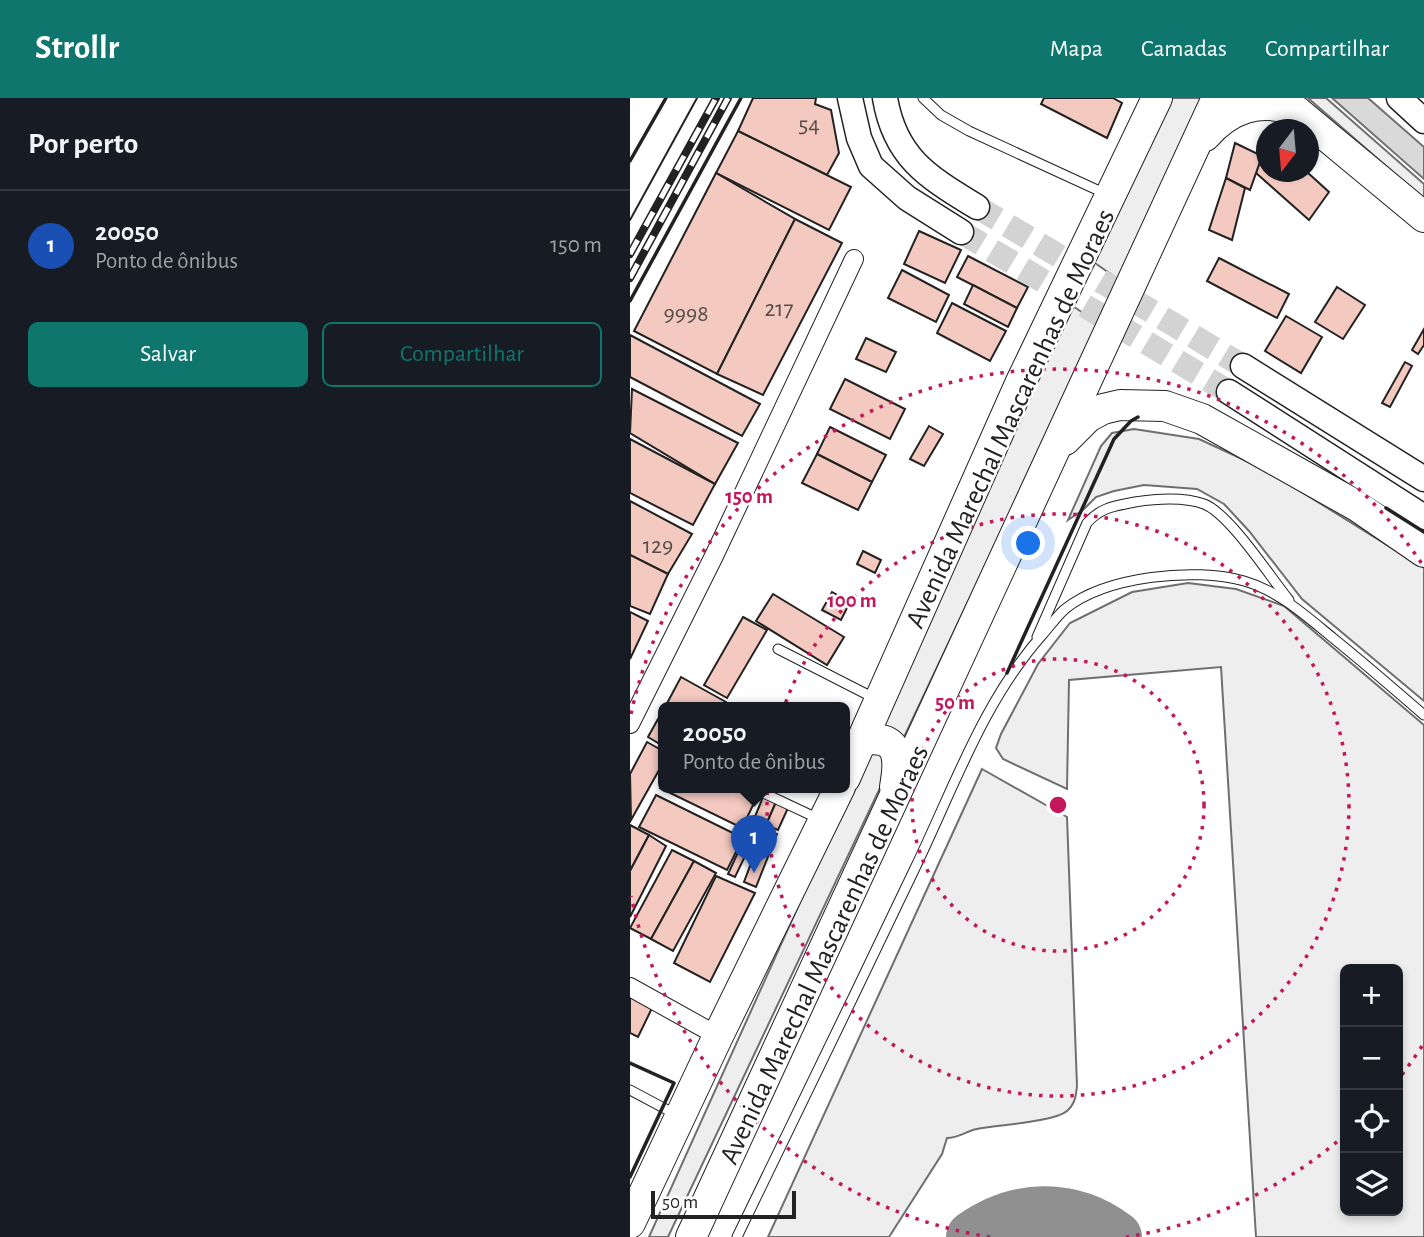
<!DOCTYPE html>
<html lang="pt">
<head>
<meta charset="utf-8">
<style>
	:root { --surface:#171b24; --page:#242831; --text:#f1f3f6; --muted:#9ea1a6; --line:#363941; --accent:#0f766e }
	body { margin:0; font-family:"Alegreya Sans",sans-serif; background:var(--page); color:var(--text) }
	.controls { position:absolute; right:21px; bottom:21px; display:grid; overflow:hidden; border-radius:10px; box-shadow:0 4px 10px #0003 }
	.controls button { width:63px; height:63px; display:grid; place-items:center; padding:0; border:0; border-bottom:2px solid var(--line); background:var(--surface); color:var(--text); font:35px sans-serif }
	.compass { position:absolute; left:626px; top:21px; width:63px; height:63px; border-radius:50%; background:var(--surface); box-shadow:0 4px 10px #0003; rotate:196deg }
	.scale { position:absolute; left:21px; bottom:18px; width:145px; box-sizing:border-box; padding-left:7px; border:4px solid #222; border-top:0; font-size:19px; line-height:24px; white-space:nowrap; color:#222; -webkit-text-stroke:5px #fff; paint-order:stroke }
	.you { position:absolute; left:399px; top:446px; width:24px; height:24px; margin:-18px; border:5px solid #fff; border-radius:50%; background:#1a73e8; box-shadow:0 0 0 10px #1a73e833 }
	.badge { display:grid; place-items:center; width:46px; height:46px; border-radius:50%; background:var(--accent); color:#fff; font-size:23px; font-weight:700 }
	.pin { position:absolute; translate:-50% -58px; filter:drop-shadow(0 2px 4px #0008) }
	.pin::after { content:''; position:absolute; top:37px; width:24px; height:21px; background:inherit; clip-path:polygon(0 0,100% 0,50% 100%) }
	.popup { position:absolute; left:28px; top:604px; width:192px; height:91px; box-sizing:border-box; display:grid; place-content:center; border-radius:10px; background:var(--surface); filter:drop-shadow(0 2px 5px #0005); font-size:23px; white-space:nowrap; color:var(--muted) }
	.popup b { font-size:26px; color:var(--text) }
	.popup::after { content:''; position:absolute; left:50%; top:100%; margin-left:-14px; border:14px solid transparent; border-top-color:var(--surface) }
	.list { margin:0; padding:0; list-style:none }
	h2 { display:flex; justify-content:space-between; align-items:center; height:91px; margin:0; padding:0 28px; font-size:30px }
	h2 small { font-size:23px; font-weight:400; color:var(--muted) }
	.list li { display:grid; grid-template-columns:46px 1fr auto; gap:21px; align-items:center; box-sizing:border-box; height:112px; padding:0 28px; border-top:2px solid var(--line) }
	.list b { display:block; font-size:26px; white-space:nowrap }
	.list p { margin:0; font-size:23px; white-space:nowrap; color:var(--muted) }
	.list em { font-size:23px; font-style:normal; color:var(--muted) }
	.actions { display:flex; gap:14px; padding:21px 28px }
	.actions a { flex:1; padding:16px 0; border:2px solid var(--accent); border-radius:10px; text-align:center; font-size:24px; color:var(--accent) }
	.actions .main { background:var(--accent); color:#fff }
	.icon { flex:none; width:38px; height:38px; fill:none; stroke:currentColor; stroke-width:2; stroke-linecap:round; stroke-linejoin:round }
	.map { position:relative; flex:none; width:794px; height:1139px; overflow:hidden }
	header { display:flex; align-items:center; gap:42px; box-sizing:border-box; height:98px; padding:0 35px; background:var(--accent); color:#fff }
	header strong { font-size:33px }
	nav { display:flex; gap:38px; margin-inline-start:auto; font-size:24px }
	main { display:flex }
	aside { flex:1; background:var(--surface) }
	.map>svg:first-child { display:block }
	.green { fill:#eee; stroke:#6f6f6f; stroke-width:2; fill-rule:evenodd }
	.water { fill:#d9d9d9; stroke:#6f6f6f; stroke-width:2 }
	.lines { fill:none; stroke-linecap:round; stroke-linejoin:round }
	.taxiway { stroke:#909090; stroke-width:52 }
	.building { fill:#f3c9c0; stroke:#222; stroke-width:2 }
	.secondary-tunnel { stroke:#d3d3d3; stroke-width:24; stroke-dasharray:24 12; stroke-linecap:butt }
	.service-casing { stroke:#222; stroke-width:11 }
	.minor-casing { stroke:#222; stroke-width:20 }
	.secondary-casing { stroke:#222; stroke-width:27 }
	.trunk-casing { stroke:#222; stroke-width:32 }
	.service { stroke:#fff; stroke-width:9 }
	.minor { stroke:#fff; stroke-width:18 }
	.secondary { stroke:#fff; stroke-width:24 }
	.trunk { stroke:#fff; stroke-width:30 }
	.tram { stroke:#222; stroke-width:2 }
	.rail-casing { stroke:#222; stroke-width:8 }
	.rail { stroke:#fff; stroke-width:5; stroke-dasharray:16; stroke-linecap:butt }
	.wall { stroke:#222; stroke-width:3.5 }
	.ring { fill:none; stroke:#c2185b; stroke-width:3.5; stroke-dasharray:3.5 7 }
	.labels { text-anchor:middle; stroke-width:5; stroke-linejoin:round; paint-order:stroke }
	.number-label { font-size:24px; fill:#564c4a }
	.street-label { font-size:28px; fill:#222; stroke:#fff }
	.centre { fill:#c2185b; stroke:#fff; stroke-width:3.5 }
	.ring-label { font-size:21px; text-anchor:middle; font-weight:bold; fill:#c2185b; stroke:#fff; stroke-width:5; stroke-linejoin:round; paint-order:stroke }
</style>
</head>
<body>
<header>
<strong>Strollr</strong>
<nav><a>Mapa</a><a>Camadas</a><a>Compartilhar</a></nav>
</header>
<main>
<aside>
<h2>Por perto<small></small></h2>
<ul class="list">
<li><span class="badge" style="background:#1a4fb4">1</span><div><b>20050</b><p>Ponto de ônibus</p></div><em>150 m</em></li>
</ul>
<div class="actions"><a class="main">Salvar</a><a>Compartilhar</a></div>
</aside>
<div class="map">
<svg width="794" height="1139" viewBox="0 0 794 1139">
	<rect width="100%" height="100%" fill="#fff"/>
	<g class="green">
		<path d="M542,0h35l-89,181 -29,-20z"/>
		<path d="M678,0h18l98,86v15z"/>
		<path d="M440,206l29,20 -431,913h-19z"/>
		<path d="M504,331l65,10 69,32 156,97v133l-122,-102 -53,-68 -25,-27 -27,-15 -53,-4 -30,6 -18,6 -13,13 -15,10 33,-74 11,-13z"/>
		<path d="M558,485l48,6 48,17 140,119v512h-168l-35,-570 -152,13 -2,109 -64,-30 -7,-11 5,-14 37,-70 32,-41 62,-31zM715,871h53v242h-53z"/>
		<path d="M352,671l85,48 10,269c-1,10 -2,18 -10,25 -13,11 -70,14 -90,18 -11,2 -18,9 -30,9l-5,16 -53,83h-121z"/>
	</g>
	<path class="water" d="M702,0h36l56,49v32z"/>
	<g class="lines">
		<path class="taxiway" d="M342,1139c45,-32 99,-34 144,0"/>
	</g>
	<g class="building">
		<path d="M123,0h63l-1,6 16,6 8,43 -12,22 -89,-44z"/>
		<path d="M414,0h69l9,5 -15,35 -66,-34z"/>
		<path d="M108,33l113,56 -22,43 -113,-57z"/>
		<path d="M636,44v30h41l22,20 -20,28 -53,-47z"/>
		<path d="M605,45l27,13 -12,34 -24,-12z"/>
		<path d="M86,75l79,46 -78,155 -83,-43z"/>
		<path d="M596,80l19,10 -13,52 -23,-10z"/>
		<path d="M165,121l47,24 -79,152 -46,-21z"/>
		<path d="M289,133l42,19 -16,33 -41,-19z"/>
		<path d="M338,158l60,31 -11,21 -60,-31z"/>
		<path d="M589,160l70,36 -12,24 -70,-37z"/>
		<path d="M272,172l47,25 -13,27 -48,-24z"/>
		<path d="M343,187l44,23 -9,19 -44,-23z"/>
		<path d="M707,189l28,18 -22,34 -28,-17z"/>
		<path d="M322,205l54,28 -16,30 -53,-28z"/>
		<path d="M656,218l36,21 -21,36 -36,-22z"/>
		<path d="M794,231v16l-6,9 -6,-4z"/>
		<path d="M0,237l130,69 -18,32 -112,-59z"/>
		<path d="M236,240l30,14 -10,20 -30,-13z"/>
		<path d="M775,264l7,4 -22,41 -8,-4z"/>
		<path d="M215,281l60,30 -15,30 -60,-30z"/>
		<path d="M2,291l106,54 -23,41 -85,-51z"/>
		<path d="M299,328l14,8 -19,32 -14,-7z"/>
		<path d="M200,329l56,28 -14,27 -55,-28z"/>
		<path d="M0,341l85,45 -22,41 -63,-32z"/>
		<path d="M187,356l55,28 -14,28 -56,-27z"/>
		<path d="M0,403l62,33 -24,40 -38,-19z"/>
		<path d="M233,453l18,9 -6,13 -18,-9z"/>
		<path d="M0,457l38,19 -18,40 -20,-8z"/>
		<path d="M202,494l18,10 -9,18 -19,-10z"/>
		<path d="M143,496l71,43 -17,28 -71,-44z"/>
		<path d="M0,514l18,9 -18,38z"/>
		<path d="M113,519l24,13 -40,68 -23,-13z"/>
		<path d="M51,579l45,25 -3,5h-58z"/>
		<path d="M33,612v36l-15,-9z"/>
		<path d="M17,644l16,9v12l-32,57 -1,-46z"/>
		<path d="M33,684v5h69l24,12 -14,29 -82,-40z"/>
		<path d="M26,697l87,43 -16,32 -88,-43z"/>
		<path d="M133,699l13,5 -10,23 -12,-6z"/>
		<path d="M146,704l12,6 -10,22 -12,-5z"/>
		<path d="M122,724l8,3 -25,52 -7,-3z"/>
		<path d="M0,727l19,10 -19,36z"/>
		<path d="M134,731l13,5 -21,53 -12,-5z"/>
		<path d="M19,737l17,11 -36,71v-46z"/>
		<path d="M42,752l22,11 -43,78 -21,-11z"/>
		<path d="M64,763l22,12 -43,78 -22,-12z"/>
		<path d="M86,778l39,17 -45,89 -36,-19z"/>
		<path d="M0,894l24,12 -16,33 -8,-4z"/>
	</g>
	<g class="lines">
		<g class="secondary-tunnel">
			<path d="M347,109l266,159"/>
			<path d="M331,134l268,160"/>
		</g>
		<defs>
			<g id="service">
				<path d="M293,0l18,17 28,16 137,63"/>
				<path d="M407,539l50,-114c14,-16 28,-17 48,-21 20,-3 49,-5 69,2 26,10 66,73 85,96"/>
				<path d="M148,551l98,50"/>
				<path d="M121,689l68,32"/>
				<path d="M0,992l45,24"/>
				<path d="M107,1139c60,-124 120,-247 179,-371 38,-79 68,-166 127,-232 7,-8 14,-18 22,-25 41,-33 130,-42 179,-28 35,10 62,35 89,57 31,25 61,51 91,77"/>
			</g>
			<g id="minor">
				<path d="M0,626l84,-168 140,-297"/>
				<path d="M0,889l88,49"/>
			</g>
			<g id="secondary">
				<path d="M220,0l9,40 12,28 36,32 54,34"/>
				<path d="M255,0c10,60 43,79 92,109"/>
				<path d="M769,0l25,23"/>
				<path d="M613,268l181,113"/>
				<path d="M599,294l195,125"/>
			</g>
			<g id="trunk">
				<path d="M575,38c25,-28 54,-38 90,-26l129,107"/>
				<path d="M435,342l23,-23 15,-8 17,-4 45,1 37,13 155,87 67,46"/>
				<path d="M234,642c36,-5 36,18 31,47"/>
				<path d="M215,680l175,-394 137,-286"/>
				<path d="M0,1125l88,-187 122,-249"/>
				<path d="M61,1139l526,-1139"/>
			</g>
		</defs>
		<use href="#service" class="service-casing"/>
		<use href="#minor" class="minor-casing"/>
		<use href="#secondary" class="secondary-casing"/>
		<use href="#trunk" class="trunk-casing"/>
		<use href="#service" class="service"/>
		<use href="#minor" class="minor"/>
		<use href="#secondary" class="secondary"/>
		<use href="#trunk" class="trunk"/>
		<path class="tram" d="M0,122l67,-122"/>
		<defs>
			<g id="rail">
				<path d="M0,156l86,-156"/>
				<path d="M0,180l98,-180"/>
			</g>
		</defs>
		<use href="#rail" class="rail-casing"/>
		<use href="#rail" class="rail"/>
		<g class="wall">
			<path d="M0,63l36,-63"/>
			<path d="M0,203l111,-203"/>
			<path d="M756,410l38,24"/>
			<path d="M377,575l107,-234 17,-18 7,-4"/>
			<path d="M0,965l44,20 -44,94"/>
		</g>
	</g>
	<g class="ring">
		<circle cx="428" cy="707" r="146"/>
		<circle cx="428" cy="707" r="291"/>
		<path d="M792 948A437 437 0 0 1 770 979M715 1037A437 437 0 0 1 496 1139M360 1139A437 437 0 0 1 1 798M1 616A437 437 0 0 1 792 466"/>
	</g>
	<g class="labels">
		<g class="number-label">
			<text x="179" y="34">54</text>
			<text x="149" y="218">217</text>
			<text x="56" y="223">9998</text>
			<text x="28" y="455">129</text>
		</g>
		<g class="street-label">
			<text transform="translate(379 320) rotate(-65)" y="10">Avenida Marechal Mascarenhas de Moraes</text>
			<text transform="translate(193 856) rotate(-65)" y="10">Avenida Marechal Mascarenhas de Moraes</text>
		</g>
	</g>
	<circle cx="428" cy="707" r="10" class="centre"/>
	<g class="ring-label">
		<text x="119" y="405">150 m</text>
		<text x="222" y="509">100 m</text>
		<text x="325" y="611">50 m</text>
	</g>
</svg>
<div class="controls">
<button>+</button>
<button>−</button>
<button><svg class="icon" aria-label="locate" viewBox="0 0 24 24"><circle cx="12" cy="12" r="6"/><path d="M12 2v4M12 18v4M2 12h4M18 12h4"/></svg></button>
<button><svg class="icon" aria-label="layers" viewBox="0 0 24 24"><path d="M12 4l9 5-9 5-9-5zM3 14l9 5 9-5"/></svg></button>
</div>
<svg class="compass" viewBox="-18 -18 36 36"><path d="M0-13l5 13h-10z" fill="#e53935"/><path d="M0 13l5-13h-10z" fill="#9ea1a6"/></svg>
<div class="scale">50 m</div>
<div class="you"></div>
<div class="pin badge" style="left:124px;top:775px;background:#1a4fb4">1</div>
<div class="popup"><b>20050</b>Ponto de ônibus</div>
</div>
</main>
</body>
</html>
